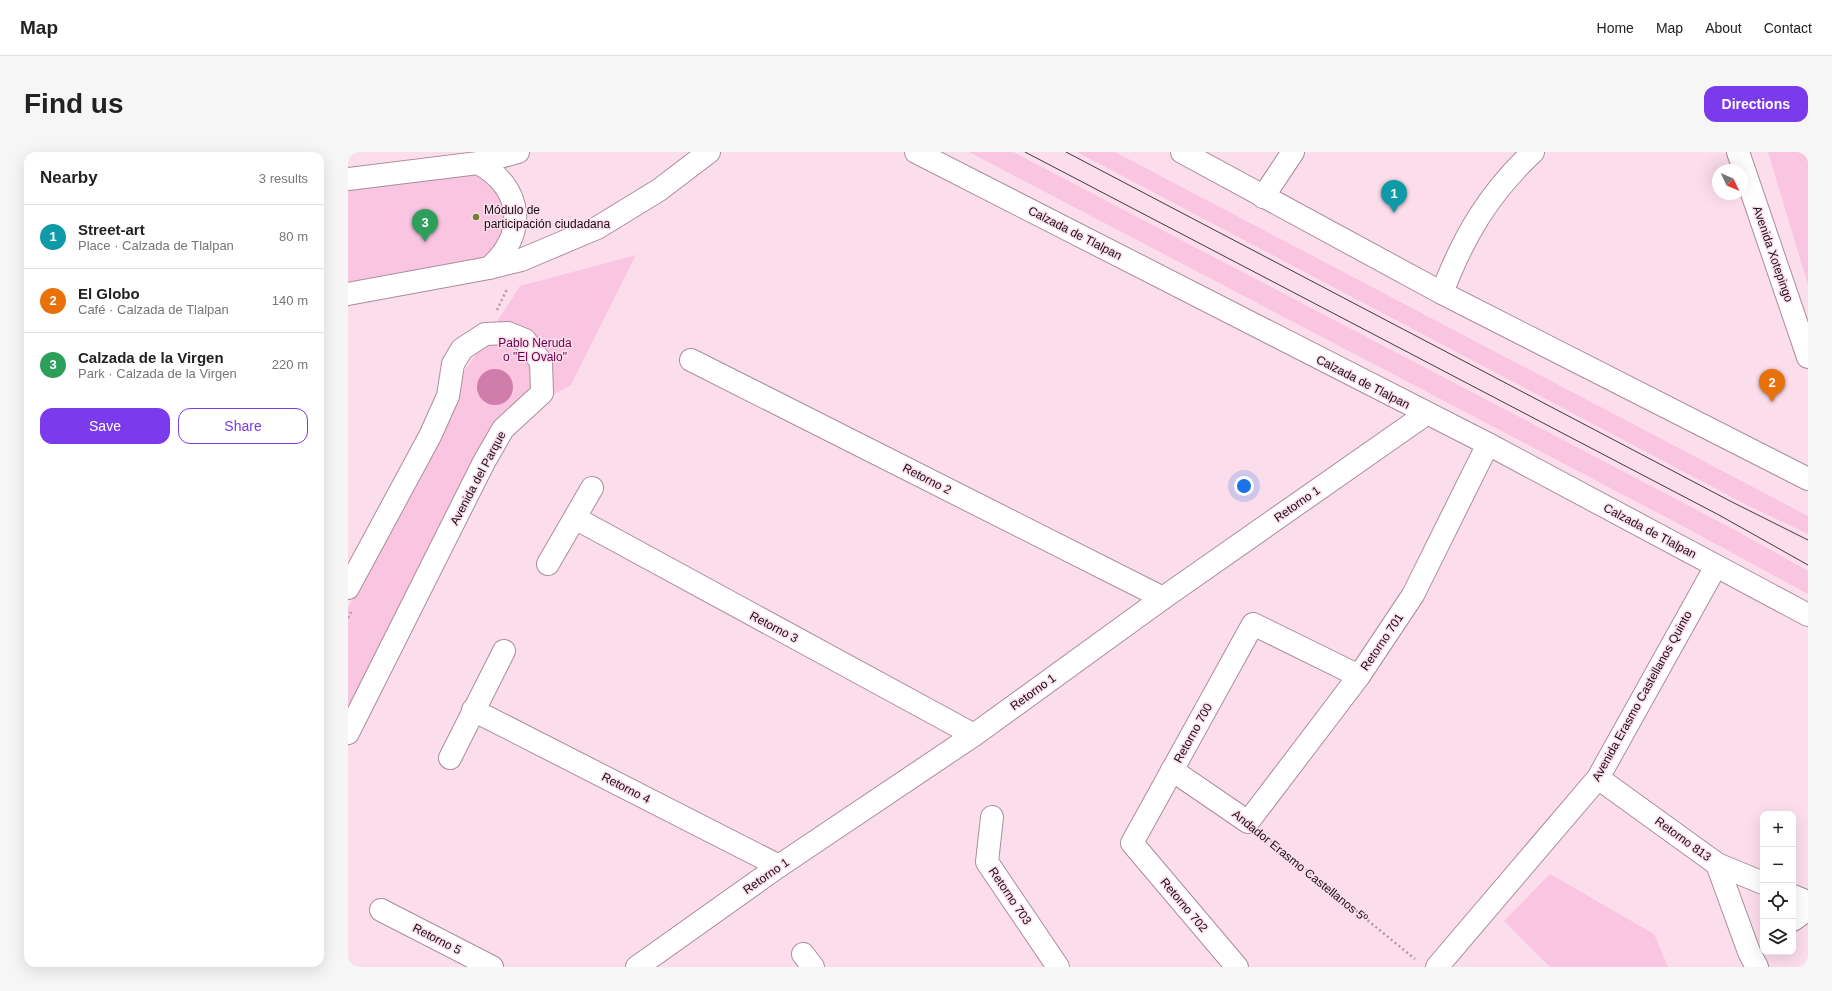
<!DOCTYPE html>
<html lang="en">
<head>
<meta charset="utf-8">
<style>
	:root { --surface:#fff; --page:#f6f6f6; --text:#222; --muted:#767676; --line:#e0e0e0; --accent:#7c3aed }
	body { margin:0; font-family:Helvetica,sans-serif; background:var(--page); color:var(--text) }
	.controls { position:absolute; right:12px; bottom:12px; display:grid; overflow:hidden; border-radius:8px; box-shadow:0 4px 16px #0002 }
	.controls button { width:36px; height:36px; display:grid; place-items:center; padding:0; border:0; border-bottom:1px solid var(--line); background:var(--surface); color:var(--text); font:20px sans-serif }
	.compass { position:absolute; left:1364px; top:12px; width:36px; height:36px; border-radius:50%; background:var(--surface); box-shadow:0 4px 16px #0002; rotate:134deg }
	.you { position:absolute; left:896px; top:334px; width:14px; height:14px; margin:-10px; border:3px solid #fff; border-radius:50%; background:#1a73e8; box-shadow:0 0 0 6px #1a73e833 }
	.badge { display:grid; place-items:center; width:26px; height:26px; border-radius:50%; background:var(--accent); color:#fff; font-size:13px; font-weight:700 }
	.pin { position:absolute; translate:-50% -33px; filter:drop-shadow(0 1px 2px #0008) }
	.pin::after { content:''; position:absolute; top:21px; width:14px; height:12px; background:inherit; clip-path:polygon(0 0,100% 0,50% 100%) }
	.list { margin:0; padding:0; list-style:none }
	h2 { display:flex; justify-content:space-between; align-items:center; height:52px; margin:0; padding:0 16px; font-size:17px }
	h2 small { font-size:13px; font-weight:400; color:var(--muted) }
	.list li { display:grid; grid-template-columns:26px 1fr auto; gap:12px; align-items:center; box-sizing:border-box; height:64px; padding:0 16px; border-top:1px solid var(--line) }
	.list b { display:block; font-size:15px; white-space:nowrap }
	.list p { margin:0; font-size:13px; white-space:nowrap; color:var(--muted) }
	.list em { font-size:13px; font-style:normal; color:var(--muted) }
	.actions { display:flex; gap:8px; padding:12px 16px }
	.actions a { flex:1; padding:9px 0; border:1px solid var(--accent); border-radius:12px; text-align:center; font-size:14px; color:var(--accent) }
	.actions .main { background:var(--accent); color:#fff }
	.icon { flex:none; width:22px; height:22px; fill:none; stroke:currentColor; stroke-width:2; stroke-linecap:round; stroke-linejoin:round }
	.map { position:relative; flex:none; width:1460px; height:815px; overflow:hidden; border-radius:12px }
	header { display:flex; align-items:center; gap:24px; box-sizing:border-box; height:56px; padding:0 20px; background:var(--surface); border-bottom:1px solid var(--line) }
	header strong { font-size:19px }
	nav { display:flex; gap:22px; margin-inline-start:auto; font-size:14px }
	.intro { display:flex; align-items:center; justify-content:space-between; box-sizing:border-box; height:96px; padding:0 24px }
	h1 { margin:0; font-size:28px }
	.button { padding:10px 18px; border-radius:12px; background:var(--accent); color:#fff; font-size:14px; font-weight:700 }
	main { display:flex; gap:24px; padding:0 24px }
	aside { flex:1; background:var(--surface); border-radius:12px; box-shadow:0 4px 16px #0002 }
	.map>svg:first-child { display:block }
	.green { fill:#fac5e1 }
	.water { fill:#d07dab }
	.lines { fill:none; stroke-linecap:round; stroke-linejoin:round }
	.minor-casing { stroke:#aa8d9c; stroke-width:24 }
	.major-casing { stroke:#aa8d9c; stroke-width:24 }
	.highway-casing { stroke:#aa8d9c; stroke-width:24 }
	.path { stroke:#b098a4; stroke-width:2.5; stroke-dasharray:2 3; stroke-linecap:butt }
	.minor { stroke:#fff; stroke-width:22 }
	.major { stroke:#fff; stroke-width:22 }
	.highway { stroke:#fff; stroke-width:22 }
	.tram { stroke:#45373e; stroke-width:1 }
	.poi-dot { fill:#76802c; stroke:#fcddec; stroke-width:1.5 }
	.labels { text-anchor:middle; stroke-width:3; stroke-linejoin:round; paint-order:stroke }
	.poi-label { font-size:12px; fill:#170d13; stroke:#fcddec; text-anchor:start }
	.street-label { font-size:12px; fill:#170d13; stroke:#fcddec }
	.park-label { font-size:12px; fill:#69004a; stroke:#fcddec }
</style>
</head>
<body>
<header>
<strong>Map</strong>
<nav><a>Home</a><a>Map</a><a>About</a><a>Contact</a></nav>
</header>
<div class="intro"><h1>Find us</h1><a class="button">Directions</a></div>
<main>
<aside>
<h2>Nearby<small>3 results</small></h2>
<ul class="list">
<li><span class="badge" style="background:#0f9aa8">1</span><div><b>Street-art</b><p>Place · Calzada de Tlalpan</p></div><em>80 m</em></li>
<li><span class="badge" style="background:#e8710a">2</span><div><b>El Globo</b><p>Café · Calzada de Tlalpan</p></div><em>140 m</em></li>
<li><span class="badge" style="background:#2e9e5b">3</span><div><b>Calzada de la Virgen</b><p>Park · Calzada de la Virgen</p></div><em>220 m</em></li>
</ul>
<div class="actions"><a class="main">Save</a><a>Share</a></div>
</aside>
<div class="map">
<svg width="1460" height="815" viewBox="0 0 1460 815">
	<rect width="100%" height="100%" fill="#fcddec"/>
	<g class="green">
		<path d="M621,0h44l720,377 75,42v23l-129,-70z"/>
		<path d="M729,0h38l693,364v18l-63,-30z"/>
		<path d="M1420,0h40v133z"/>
		<path d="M130,11l38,53 -27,52 -141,21v-106z"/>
		<path d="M288,103l-65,130 -74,40 -149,286v-103l90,-169 19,-56 63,-97z"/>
		<path d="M1202,722l104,60 14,33h-118l-46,-46z"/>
	</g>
	<circle class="water" cx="147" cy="235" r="18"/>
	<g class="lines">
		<defs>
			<g id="minor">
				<path d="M1390,0l70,205"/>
				<path d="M915,45l30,-45"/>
				<path d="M1094,141c21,-56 47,-100 91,-141"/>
				<path d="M343,208l472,238"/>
				<path d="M227,366l399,217"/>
				<path d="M200,412l44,-76"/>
				<path d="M0,436l82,-152 18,-40 5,-32 9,-15 23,-15 23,-1 17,7 16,22 1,31 -39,36 -19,33 -136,271"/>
				<path d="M125,558l306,156"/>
				<path d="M102,606l54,-107"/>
				<path d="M824,618l76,52 111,-146 54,-81 75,-151"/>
				<path d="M1250,626l119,86 46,19"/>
				<path d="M644,665l-5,45 71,105"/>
				<path d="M1369,712l32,88 8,15"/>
				<path d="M1445,744l15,6"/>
				<path d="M33,758l111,57"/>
				<path d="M1445,768l15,-11"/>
				<path d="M455,802l10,13"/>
				<path d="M289,815l142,-101 195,-131 189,-137 263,-184"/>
				<path d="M889,815l-105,-124 121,-219 106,52"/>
				<path d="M1089,815l161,-189 118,-212"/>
			</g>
			<g id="major">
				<path d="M130,11c46,25 49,72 11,105"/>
				<path d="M0,27l130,-16 40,-11"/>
				<path d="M0,142l141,-26 32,-8 76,-32 62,-38 50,-38"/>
			</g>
			<g id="highway">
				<path d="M568,0l572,292 320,171"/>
				<path d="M834,0l260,141 366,186"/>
			</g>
		</defs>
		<use href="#minor" class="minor-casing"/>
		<use href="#major" class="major-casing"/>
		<use href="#highway" class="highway-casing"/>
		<g class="path">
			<path d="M149,158l10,-21"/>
			<path d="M0,466l3,-6"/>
			<path d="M919,686l148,121"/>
		</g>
		<use href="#minor" class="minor"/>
		<use href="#major" class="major"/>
		<use href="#highway" class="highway"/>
		<g class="tram">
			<path d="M677,0l694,363 89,50"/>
			<path d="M718,0l666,350 76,38"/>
		</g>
	</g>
	<circle class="poi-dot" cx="128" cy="65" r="4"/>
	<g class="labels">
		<g class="poi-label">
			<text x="136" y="62">Módulo de<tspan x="136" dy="14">participación ciudadana</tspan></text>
		</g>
		<g class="street-label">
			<text transform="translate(727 81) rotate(27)" y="4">Calzada de Tlalpan</text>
			<text transform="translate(1425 102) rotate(71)" y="4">Avenida Xotepingo</text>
			<text transform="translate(1015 230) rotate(27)" y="4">Calzada de Tlalpan</text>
			<text transform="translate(130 326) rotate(-62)" y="4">Avenida del Parque</text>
			<text transform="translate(579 327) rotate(27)" y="4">Retorno 2</text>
			<text transform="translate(949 352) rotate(-35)" y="4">Retorno 1</text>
			<text transform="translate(1302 379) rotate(28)" y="4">Calzada de Tlalpan</text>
			<text transform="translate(426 475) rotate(28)" y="4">Retorno 3</text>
			<text transform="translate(1034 490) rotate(-56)" y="4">Retorno 701</text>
			<text transform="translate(685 540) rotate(-36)" y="4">Retorno 1</text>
			<text transform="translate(1294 544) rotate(-61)" y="4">Avenida Erasmo Castellanos Quinto</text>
			<text transform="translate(845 581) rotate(-61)" y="4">Retorno 700</text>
			<text transform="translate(278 636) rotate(27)" y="4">Retorno 4</text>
			<text transform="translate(1335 687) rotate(36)" y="4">Retorno 813</text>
			<text transform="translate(952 714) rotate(39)" y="4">Andador Erasmo Castellanos 5º</text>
			<text transform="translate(418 724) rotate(-35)" y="4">Retorno 1</text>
			<text transform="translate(662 744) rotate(56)" y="4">Retorno 703</text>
			<text transform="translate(836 753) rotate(50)" y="4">Retorno 702</text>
			<text transform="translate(89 787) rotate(27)" y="4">Retorno 5</text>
		</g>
		<g class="park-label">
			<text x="187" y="195">Pablo Neruda<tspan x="187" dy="14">o "El Ovalo"</tspan></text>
		</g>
	</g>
</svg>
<div class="controls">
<button>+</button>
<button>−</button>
<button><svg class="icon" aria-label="locate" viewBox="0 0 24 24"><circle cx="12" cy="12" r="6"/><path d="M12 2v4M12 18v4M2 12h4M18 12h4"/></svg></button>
<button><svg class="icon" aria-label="layers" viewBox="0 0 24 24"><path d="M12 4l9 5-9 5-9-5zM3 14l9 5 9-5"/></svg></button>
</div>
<svg class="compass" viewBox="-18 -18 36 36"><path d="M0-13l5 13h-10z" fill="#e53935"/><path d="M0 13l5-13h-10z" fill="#767676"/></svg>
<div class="you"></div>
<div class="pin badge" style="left:1046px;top:61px;background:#0f9aa8">1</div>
<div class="pin badge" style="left:1424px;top:250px;background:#e8710a">2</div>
<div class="pin badge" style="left:77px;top:90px;background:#2e9e5b">3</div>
</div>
</main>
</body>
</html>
